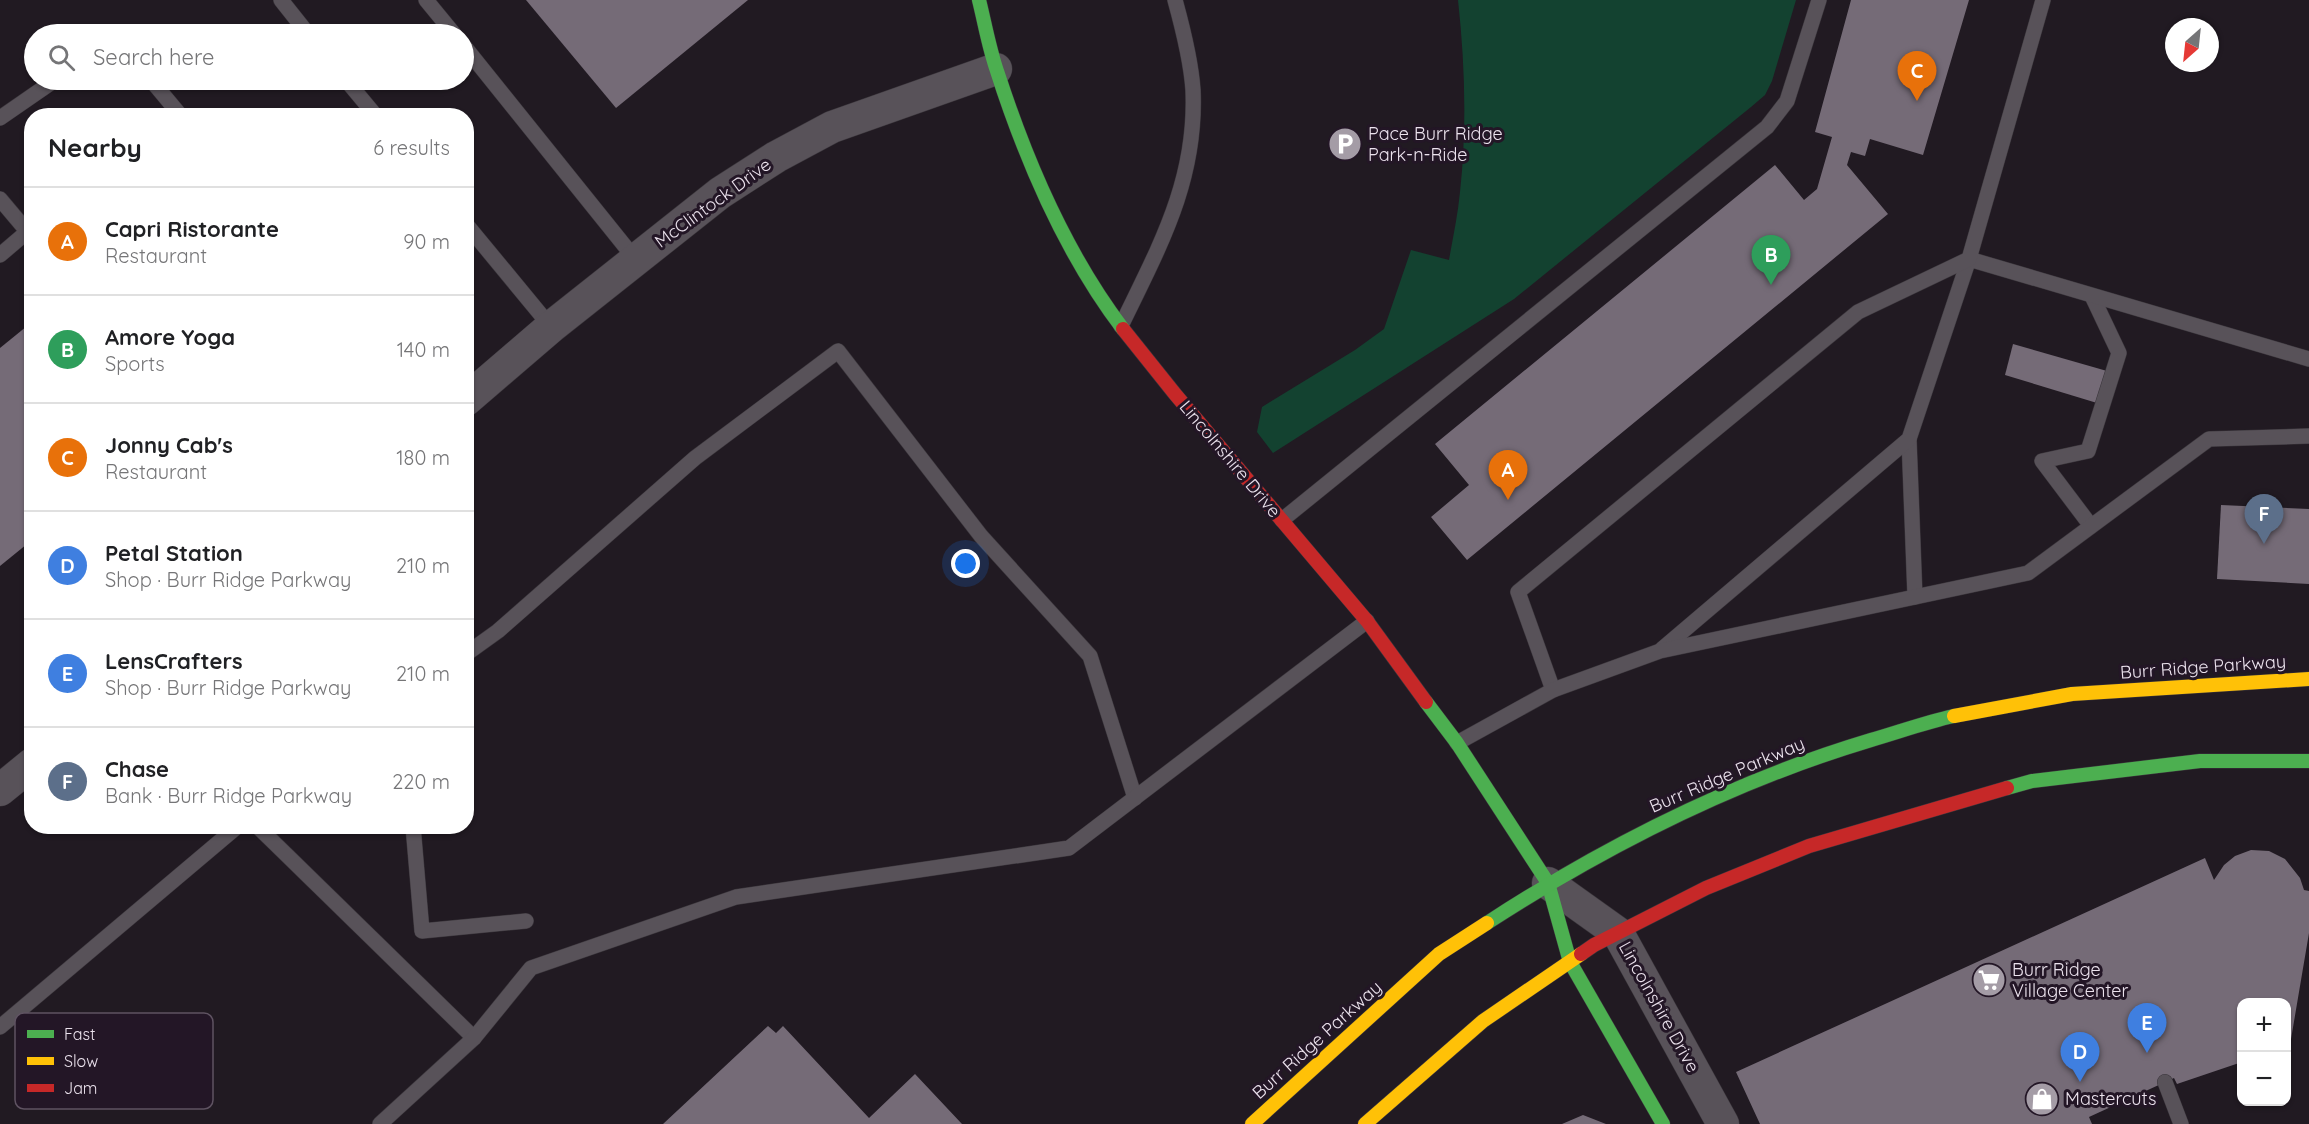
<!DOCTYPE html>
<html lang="en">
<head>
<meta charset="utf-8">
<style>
	:root { --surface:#fff; --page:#f6f6f6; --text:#202124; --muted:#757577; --line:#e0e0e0; --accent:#2563eb }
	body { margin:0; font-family:Quicksand,sans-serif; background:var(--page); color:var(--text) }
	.controls { position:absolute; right:18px; bottom:18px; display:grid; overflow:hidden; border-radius:12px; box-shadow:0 2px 4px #0004 }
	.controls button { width:54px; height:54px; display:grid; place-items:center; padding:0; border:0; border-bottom:2px solid var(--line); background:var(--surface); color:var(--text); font:30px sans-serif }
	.compass { position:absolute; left:2165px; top:18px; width:54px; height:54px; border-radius:50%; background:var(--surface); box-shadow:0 2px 4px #0004; rotate:207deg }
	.you { position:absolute; left:966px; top:564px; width:21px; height:21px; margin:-15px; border:4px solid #fff; border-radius:50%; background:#1a73e8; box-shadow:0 0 0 9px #1a73e833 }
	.badge { display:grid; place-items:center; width:39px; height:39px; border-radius:50%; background:var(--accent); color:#fff; font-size:20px; font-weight:700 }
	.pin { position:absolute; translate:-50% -50px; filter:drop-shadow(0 2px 3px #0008) }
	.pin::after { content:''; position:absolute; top:32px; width:21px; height:18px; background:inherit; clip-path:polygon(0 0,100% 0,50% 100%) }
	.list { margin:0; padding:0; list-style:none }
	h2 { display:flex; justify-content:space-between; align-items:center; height:78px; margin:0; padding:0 24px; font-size:26px }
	h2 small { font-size:20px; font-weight:400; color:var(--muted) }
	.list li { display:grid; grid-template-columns:39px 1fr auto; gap:18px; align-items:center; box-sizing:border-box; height:108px; padding:0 24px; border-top:2px solid var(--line) }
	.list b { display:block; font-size:22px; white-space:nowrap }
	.list p { margin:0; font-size:20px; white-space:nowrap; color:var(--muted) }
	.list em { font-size:20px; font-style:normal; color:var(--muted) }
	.icon { flex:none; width:33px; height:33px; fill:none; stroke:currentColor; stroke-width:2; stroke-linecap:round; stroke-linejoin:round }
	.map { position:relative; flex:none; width:2309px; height:1124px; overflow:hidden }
	.search { position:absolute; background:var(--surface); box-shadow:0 2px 4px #0004; left:24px; top:24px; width:450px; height:66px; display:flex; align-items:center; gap:15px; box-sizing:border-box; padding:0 21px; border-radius:33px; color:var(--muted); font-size:22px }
	.panel { position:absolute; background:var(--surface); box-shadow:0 2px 4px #0004; left:24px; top:108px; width:450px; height:726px; border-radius:24px }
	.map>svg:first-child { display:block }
	.green { fill:#134230 }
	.building { fill:#756b77 }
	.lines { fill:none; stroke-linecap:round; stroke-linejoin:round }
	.lane-casing { stroke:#3b363c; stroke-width:16 }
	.street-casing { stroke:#3b363c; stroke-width:33 }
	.fast-casing { stroke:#3b363c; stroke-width:15 }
	.slow-casing { stroke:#3b363c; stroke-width:15 }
	.jam-casing { stroke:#3b363c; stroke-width:15 }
	.lane { stroke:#585259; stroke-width:15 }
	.street { stroke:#585259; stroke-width:32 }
	.fast { stroke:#4caf50; stroke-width:14 }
	.slow { stroke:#ffc107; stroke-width:14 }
	.jam { stroke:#c62828; stroke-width:14 }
	.labels { text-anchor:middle; stroke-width:6; stroke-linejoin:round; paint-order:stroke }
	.poi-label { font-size:18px; fill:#ebe2ed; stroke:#231626; text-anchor:start }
	.street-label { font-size:18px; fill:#ebe2ed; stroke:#231626 }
	.key { fill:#231626; stroke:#5f5362; stroke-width:1.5 }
	.key-label { font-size:16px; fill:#ebe2ed }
</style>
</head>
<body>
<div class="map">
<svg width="2309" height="1124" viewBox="0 0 2309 1124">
	<rect width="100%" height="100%" fill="#211a22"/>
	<path class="green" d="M1458,0h338l-24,81 -7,14 -14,12 -237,192 -241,154 -16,-21 5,-25 93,-57 29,-21 27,-79 38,10c4,-23 9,-46 11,-68 7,-64 5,-128 -2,-192z"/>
	<g class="building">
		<path d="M526,0h222l-132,108z"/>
		<path d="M1851,0h118l-46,155 -53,-16 -5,17 -14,-4 -4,13 41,49 -421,346 -36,-43 38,-32 -34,-41 340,-279 29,35 13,-11 15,-52 -17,-5z"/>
		<path d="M32,322v218l-32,26v-218z"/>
		<path d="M2013,344l94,27 -10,32 -92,-28z"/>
		<path d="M2221,505l88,4v75l-92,-5z"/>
		<path d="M2251,850l18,1 16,8 15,19 4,12 5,1v42l-19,112 -4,1v-44h-44v60l-65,22 -3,-6 -85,39 3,7h-332l-24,-52 469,-214 9,22 10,-15 11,-9z"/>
		<path d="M768,1026l8,7 7,-7 86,92 46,-44 47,50h-299z"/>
		<path d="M1583,1115l23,9h-44z"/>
	</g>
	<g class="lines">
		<defs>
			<g id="lane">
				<path d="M281,0l27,34"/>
				<path d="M426,0l28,34"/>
				<path d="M464,46l172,214"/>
				<path d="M151,80l30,36"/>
				<path d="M346,80l30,36"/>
				<path d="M0,118l55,-38"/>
				<path d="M0,199l32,38"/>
				<path d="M466,224l85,103"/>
				<path d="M0,255l27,-23"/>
				<path d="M1121,326c38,-79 76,-145 72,-236 -2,-30 -10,-61 -18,-90"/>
				<path d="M1909,439l6,158"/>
				<path d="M1282,520l485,-393 20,-26 32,-101"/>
				<path d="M2091,526l-49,-65 46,-10 31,-98 -27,-57"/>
				<path d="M1662,649l247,-210 60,-180 340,100"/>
				<path d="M466,654l32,-23 197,-173 143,-107 143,185 109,120 45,142"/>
				<path d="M1553,690l-35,-98 340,-280 111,-53 74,-259"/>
				<path d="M1457,743l96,-53 107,-39 368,-78 181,-134 100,-3"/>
				<path d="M257,826l217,212"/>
				<path d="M413,826l9,105 104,-10"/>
				<path d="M0,1027l238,-201"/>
				<path d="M2165,1082l16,42"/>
				<path d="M380,1124l94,-86 57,-70 205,-71 333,-49 298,-227"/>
			</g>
			<g id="street">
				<path d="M466,400l85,-73 169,-134 56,-36 56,-30 164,-58"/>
				<path d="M0,790l32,-26"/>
				<path d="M1548,883l70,50 105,191"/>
			</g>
			<g id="fast">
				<path d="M979,0c6,24 10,48 18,71 29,90 68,182 126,258"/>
				<path d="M1426,702l31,41 91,140 22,79 93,162"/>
				<path d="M2007,788l25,-7 168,-20h109"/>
				<path d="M1487,923c120,-78 247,-142 384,-183 28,-8 55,-18 83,-24"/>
			</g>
			<g id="slow">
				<path d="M1954,716l118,-22 237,-15"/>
				<path d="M1252,1124l187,-170 48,-31"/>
				<path d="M1365,1124l118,-103 98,-67"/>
			</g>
			<g id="jam">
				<path d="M1123,329l52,65 192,227 59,81"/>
				<path d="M1581,954l13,-9 112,-57 103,-42 198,-58"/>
			</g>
		</defs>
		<use href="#lane" class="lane-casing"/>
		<use href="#street" class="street-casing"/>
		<use href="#fast" class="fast-casing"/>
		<use href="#slow" class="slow-casing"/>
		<use href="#jam" class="jam-casing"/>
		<use href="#lane" class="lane"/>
		<use href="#street" class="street"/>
		<use href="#fast" class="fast"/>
		<use href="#slow" class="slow"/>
		<use href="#jam" class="jam"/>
	</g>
	<defs>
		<symbol id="parking-disc" viewBox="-11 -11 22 22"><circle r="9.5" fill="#a49ca6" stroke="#231626"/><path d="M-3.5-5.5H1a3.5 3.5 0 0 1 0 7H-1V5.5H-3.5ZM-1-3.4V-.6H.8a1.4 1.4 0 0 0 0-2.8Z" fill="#fff"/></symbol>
		<symbol id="supermarket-disc" viewBox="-11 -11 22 22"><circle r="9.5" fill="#a49ca6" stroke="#231626"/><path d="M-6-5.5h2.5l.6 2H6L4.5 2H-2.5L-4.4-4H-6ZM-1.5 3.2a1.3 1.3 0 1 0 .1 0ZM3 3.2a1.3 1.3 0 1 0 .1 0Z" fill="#fff"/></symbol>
		<symbol id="shop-disc" viewBox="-11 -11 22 22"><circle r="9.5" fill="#a49ca6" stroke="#231626"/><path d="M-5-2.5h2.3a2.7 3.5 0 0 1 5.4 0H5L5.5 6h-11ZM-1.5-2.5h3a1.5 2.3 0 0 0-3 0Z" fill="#fff"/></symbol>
	</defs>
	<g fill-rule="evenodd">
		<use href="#parking-disc" x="1326" y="125" width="38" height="38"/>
		<use href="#supermarket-disc" x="1970" y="961" width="38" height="38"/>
		<use href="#shop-disc" x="2023" y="1080" width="38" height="38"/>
	</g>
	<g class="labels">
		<g class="poi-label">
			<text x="1368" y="140">Pace Burr Ridge<tspan x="1368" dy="21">Park-n-Ride</tspan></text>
			<text x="2012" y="976">Burr Ridge<tspan x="2012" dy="21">Village Center</tspan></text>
			<text x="2065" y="1105">Mastercuts</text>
		</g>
		<g class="street-label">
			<text transform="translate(713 203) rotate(-36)" y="6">McClintock Drive</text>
			<text transform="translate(1230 459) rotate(50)" y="6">Lincolnshire Drive</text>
			<text transform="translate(2203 667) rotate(-4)" y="6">Burr Ridge Parkway</text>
			<text transform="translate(1727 775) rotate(-23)" y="6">Burr Ridge Parkway</text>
			<text transform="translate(1659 1007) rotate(61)" y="6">Lincolnshire Drive</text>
			<text transform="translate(1317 1040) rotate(-42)" y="6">Burr Ridge Parkway</text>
		</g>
	</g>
	<rect x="15" y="1013" width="198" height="96" rx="9" class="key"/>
	<rect x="27" y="1030" width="27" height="8" fill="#4caf50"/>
	<rect x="27" y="1057" width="27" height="8" fill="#ffc107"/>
	<rect x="27" y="1084" width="27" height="8" fill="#c62828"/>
	<g class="key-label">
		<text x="64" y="1040">Fast</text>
		<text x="64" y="1067">Slow</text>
		<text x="64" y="1094">Jam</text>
	</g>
</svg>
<div class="controls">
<button>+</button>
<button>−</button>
</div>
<svg class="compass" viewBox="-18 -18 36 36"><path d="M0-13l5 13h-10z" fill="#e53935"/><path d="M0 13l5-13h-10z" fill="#757577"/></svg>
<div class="you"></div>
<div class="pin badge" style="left:1508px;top:500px;background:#e8710a">A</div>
<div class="pin badge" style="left:1771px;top:285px;background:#2e9e5b">B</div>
<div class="pin badge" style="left:1917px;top:101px;background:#e8710a">C</div>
<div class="pin badge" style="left:2080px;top:1082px;background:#3f7fe0">D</div>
<div class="pin badge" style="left:2147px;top:1053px;background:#3f7fe0">E</div>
<div class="pin badge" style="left:2264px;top:544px;background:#5c6f8a">F</div>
<div class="search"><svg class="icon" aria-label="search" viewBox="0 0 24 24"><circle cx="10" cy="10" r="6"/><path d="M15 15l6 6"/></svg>Search here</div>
<section class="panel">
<h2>Nearby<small>6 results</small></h2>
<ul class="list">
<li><span class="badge" style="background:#e8710a">A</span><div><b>Capri Ristorante</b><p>Restaurant</p></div><em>90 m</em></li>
<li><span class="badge" style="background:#2e9e5b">B</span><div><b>Amore Yoga</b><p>Sports</p></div><em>140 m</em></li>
<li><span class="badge" style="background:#e8710a">C</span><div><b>Jonny Cab's</b><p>Restaurant</p></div><em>180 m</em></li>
<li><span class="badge" style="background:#3f7fe0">D</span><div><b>Petal Station</b><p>Shop · Burr Ridge Parkway</p></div><em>210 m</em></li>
<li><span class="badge" style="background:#3f7fe0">E</span><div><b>LensCrafters</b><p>Shop · Burr Ridge Parkway</p></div><em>210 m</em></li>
<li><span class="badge" style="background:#5c6f8a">F</span><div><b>Chase</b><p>Bank · Burr Ridge Parkway</p></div><em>220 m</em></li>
</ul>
</section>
</div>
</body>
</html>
